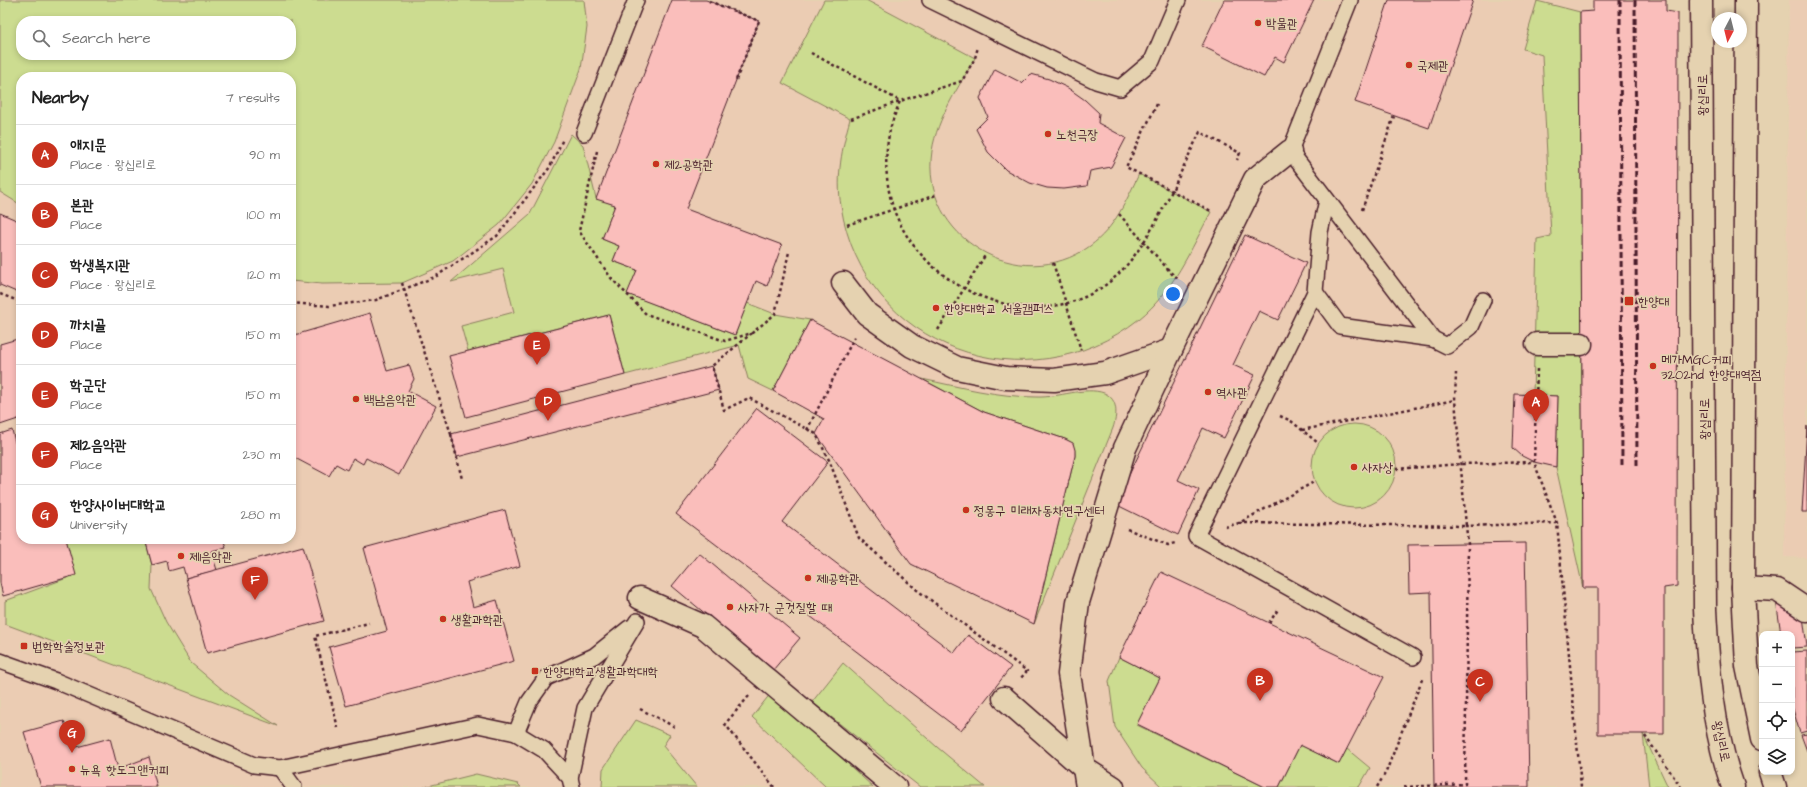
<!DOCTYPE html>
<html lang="en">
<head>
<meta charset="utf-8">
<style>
	:root { --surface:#fff; --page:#f6f6f6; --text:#222; --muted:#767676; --line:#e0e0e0; --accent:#c8321e }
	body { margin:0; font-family:"Architects Daughter","Poor Story",sans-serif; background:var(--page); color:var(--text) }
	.controls { position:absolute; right:12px; bottom:12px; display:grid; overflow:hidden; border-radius:8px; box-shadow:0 2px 6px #0003 }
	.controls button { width:36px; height:36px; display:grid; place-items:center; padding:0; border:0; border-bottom:1px solid var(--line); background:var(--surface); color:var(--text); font:20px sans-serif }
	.compass { position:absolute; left:1711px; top:12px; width:36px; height:36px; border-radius:50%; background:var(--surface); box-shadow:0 2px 6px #0003; rotate:187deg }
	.you { position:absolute; left:1173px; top:294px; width:14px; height:14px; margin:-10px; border:3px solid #fff; border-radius:50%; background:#1a73e8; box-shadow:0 0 0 6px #1a73e833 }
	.badge { display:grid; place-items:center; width:26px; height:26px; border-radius:50%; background:var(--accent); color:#fff; font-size:13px; font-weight:700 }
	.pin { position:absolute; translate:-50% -33px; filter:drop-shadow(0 1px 2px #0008) }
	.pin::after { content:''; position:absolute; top:21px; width:14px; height:12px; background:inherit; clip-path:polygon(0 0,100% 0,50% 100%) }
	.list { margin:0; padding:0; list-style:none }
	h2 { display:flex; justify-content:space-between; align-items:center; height:52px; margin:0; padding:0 16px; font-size:17px }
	h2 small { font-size:13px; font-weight:400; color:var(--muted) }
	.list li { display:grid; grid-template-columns:26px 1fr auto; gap:12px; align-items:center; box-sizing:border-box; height:60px; padding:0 16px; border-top:1px solid var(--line) }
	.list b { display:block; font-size:15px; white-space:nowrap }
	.list p { margin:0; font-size:13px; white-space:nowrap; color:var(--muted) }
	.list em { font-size:13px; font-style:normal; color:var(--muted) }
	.icon { flex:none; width:22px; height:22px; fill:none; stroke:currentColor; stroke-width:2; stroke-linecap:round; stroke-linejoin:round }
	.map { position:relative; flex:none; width:1807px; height:787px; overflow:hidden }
	.search { position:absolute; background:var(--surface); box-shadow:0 2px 6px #0003; left:16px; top:16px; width:280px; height:44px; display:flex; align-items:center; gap:10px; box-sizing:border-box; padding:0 14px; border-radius:16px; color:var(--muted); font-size:15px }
	.panel { position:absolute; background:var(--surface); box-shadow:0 2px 6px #0003; left:16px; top:72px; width:280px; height:472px; border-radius:16px }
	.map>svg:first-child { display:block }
	.built { fill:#ebccb3; fill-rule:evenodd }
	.green { fill:#ccdc90; stroke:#8b7e5e; fill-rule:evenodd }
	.building { fill:#fabebb; stroke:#4a1f2b }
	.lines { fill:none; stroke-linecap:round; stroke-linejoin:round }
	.lane-casing { stroke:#4a1f2b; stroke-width:18 }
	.street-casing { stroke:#4a1f2b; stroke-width:25 }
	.primary-casing { stroke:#4a1f2b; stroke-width:25 }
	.path { stroke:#4a1f2b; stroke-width:2.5; stroke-dasharray:3 3; stroke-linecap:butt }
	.lane { stroke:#e5d2b0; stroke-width:15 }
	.street { stroke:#e5d2b0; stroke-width:22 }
	.primary { stroke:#e5d2b0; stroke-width:22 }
	.rail { stroke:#4a1f2b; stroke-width:3; stroke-dasharray:6 3; stroke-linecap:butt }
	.path-bridge { stroke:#4a1f2b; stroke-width:2.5; stroke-dasharray:3 3; stroke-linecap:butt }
	.poi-dot { fill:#c8321e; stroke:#e5d2b0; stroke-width:1.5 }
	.labels { text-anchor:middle; stroke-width:3.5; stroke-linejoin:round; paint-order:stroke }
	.poi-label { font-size:13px; fill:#4a1f2b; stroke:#e5d2b0; text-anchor:start }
	.street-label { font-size:13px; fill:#4a1f2b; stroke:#e5d2b0 }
</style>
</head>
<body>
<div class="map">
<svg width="1807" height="787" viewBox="0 0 1807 787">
	<rect width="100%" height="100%" fill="#e5d2b0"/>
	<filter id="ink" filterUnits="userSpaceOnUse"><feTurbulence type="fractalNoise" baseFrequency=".025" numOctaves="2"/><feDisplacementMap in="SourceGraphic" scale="8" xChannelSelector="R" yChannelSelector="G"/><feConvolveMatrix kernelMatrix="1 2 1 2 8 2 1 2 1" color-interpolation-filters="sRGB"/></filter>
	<g filter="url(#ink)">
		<g class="built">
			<path d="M0,0h1593v11l-13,1 3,575 15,1v146h45l25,53h-1668zM21,21h270v34h-270zM21,77h270v462h-270z"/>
			<path d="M1789,0h18v558l-23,-1z"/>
		</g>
		<g class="green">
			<path d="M0,0h584l3,27 -6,42 -27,73 -22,42 -33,41 -46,36 -51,22 -80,1 -31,-3v-204h-270v128l-21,-13zM21,21h270v34h-270z"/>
			<path d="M824,0h42l109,58c-16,29 -38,60 -43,93 -13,86 88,146 158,95 25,-18 36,-45 49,-72l72,38c-20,37 -38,80 -72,107 -111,88 -276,29 -298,-113 -5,-30 1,-58 9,-87l-68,-36z"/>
			<path d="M1537,1l43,11 3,576 -27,-121 2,-71 -25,-1 4,-156 14,-3 -9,-181 -19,-6z"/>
			<path d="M571,134l12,11 13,53 19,7 -13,34 17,7 -6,15 24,9 -9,24 107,41 12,-32 28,11 35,6 -37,71 -25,-12 -9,-34 -114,30 -16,-60 -141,36 -7,-25 53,-14 -11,-43 -52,13 79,-68z"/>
			<path d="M922,379c38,8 76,18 115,18 21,1 48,-11 67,-4 15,6 13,23 9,35l-79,196 41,-168c0,-9 -2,-14 -10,-17l-81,-27z"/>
			<circle cx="1354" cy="466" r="42"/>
			<path d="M66,539h79l7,26 -1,24 15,33 25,41 38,32 49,31 -273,-102v-23l70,-26z"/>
			<path d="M1119,657l41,21 -23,47 128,62h-103l-20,-19 -27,-41 -6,-46z"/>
			<path d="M843,663l94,84 48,40h-65l-108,-85z"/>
			<path d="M771,693l102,94h-47l-74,-70z"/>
			<path d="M636,720l34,15 -7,11 34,41h-95l1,-18z"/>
			<path d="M1643,734l25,53h-19z"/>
			<path d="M1300,745l39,19 8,-15 23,19 -11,19h-80z"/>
			<path d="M476,774l42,10 3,3h-97z"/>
		</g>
		<g class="building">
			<path d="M672,0h34l53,21 -73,188 96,36 -15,41 -11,-5 -21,54 -108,-41 10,-24 -24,-9 6,-15 -17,-7 13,-34 -19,-6z"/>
			<path d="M1224,0h90l-30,62 -9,-5 -11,20 -62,-31z"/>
			<path d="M1389,0h84l-44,128 -74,-26z"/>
			<path d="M1593,0h73v11l12,2 -1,573 -13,2v146h-66v-146h-15l-3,-576 13,-1z"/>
			<path d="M995,69l27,14 9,-9 18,5 19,9 17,12 14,13 -1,10 28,15 -15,29 -21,4 -3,15 -23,3 -17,-1 -17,-5 -24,-13 -18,-18 -12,-23 12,-12 -8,-19z"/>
			<path d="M0,213l21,9v72l-21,-9z"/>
			<path d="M1245,235l61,28 -28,57 -19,-9 -26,54 22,10 -31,63 -21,-10 -25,52 21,10 -21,45 -63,-31z"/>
			<path d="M370,313l17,58 22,-6 5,14 -6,12 28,15 -37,69 -33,-17 -3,6 -10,-6 -6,12 -11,-6 -7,12 -34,-18 -4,1v-123z"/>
			<path d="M609,315l16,60 -159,42 -17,-61z"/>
			<path d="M810,320l174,92 81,27 8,4 2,7v6l-41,168 -123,-60 -95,-130 8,-15 -51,-28z"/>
			<path d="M21,338v80l-21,7v-81z"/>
			<path d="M712,366l7,24 -262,67 -6,-23z"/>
			<path d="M1515,394l43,2 -2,71 -22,-5 -12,-6 -9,-8z"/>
			<path d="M757,408l71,54 -46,60 172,131 14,-18 43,32 -50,64 -285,-217z"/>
			<path d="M1807,426v86h-5z"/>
			<path d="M12,430l5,20 4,-1v90h45l10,36 -73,21 -3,-13v-149z"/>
			<path d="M505,510l15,56 -53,16 6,25 24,-7 17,61 -168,45 -17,-59 58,-16 -23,-83z"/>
			<path d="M145,539h78l3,8 -15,4 6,19 -31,8 -3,-11 -14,4 -2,-10 -15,4z"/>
			<path d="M1525,543l4,244h-95l-3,-195 -22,1 -1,-48z"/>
			<path d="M303,546l21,75 -117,32 -21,-75z"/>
			<path d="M699,553l101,85 -27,32 -101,-84z"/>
			<path d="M1161,572l223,105 -45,87 -39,-19 -21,42h-14l-128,-63 23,-46 -41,-21z"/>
			<path d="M1776,600l26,9 5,38 -15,1v-14h-11z"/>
			<path d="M1807,651v80l-7,2 -8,-27v-54z"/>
			<path d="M64,721l9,27 37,-10 8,31 31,-12 8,30h-116l-17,-55z"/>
			<path d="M1807,734v17l-6,-16z"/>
		</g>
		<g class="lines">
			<defs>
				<g id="lane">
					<path d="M930,0l166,81 24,7 32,-27 26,-61"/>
					<path d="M1350,0l-60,151 143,188 14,7 24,-19 12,-27"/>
					<path d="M584,133l52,-133"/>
					<path d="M1327,200l-7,32 -5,60 -119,244 217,121"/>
					<path d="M1315,292l25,34 93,13"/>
					<path d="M0,661l56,20 198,84 26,3 198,-43 38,8 28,17 26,28 2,9"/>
					<path d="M516,733l13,-31 17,-24 48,-22 35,-28"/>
					<path d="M280,768l14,19"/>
					<path d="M570,778l15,-70 52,-87"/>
				</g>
				<g id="street">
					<path d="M843,283l24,31 45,32 45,22 49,10 48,2 51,-7 66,-23"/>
					<path d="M1537,344h44"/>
					<path d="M1743,588l34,2 30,20"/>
					<path d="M640,598l63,28 192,161"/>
					<path d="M1004,698l81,71 28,18"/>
					<path d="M1087,787l-18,-113 9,-72 47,-154 46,-98 84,-171 35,-28"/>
				</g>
				<g id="primary">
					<path d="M1701,0l4,609c3,60 8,121 28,178"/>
					<path d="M1746,0l-3,588 4,78 15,73"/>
					<path d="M1770,772l5,15"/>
				</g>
			</defs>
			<use href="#lane" class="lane-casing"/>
			<use href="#street" class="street-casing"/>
			<use href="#primary" class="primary-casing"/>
			<g class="path">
				<path d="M709,1l50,20 -23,59"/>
				<path d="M811,53l89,48c-4,11 -9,22 -11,34 -5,24 -3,52 5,75 30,81 141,129 214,73 40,-30 69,-105 92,-151l40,21 -3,7"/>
				<path d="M1157,104l-31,63 85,44"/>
				<path d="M851,119l49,-18 62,-20 13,-23 3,-11"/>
				<path d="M597,151l-18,80 32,47 35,36 79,27 27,-8 23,-19 14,-62"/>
				<path d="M1362,210l32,-94"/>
				<path d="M1119,214l55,62 4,2"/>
				<path d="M847,225l89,-30"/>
				<path d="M1053,263l28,87"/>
				<path d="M0,294l21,8"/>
				<path d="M291,303l38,3 47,-6 59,-23 62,-41 53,-69 13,-28"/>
				<path d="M938,330l48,-76"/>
				<path d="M752,333l-40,33 12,44 25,-12 67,36 13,26 30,78 58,52 110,81 -7,8"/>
				<path d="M1537,369l-3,93 23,61"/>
				<path d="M542,396l4,13"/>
				<path d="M1280,416l11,5 27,22"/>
				<path d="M807,430l48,-94"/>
				<path d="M1302,430l153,-30"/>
				<path d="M451,434l11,45"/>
				<path d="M1396,469l65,-5 73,-2"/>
				<path d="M1239,523l227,3 -11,-126 1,-27"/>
				<path d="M1225,527l14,-4 75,-41"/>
				<path d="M1127,529l41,16 7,-2"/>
				<path d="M1269,623l10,-15"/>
				<path d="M749,696l-24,28 49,63"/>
				<path d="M640,709l35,18"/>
				<path d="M338,728l-23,-92 54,-13"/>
				<path d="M1645,736l36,51"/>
				<path d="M1377,787l9,-15 37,-95"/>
				<path d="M1404,787l61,-3 3,-240 -2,-18 91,-3 24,264"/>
			</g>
			<use href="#lane" class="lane"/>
			<use href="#street" class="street"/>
			<use href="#primary" class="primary"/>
			<g class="rail">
				<path d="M1620,0l2,467"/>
				<path d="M1635,0l2,466"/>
			</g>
			<path class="path-bridge" d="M402,283l49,151"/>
		</g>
	</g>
	<g class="poi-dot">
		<circle cx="1258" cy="23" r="4"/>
		<circle cx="1409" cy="65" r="4"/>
		<circle cx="1048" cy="134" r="4"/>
		<circle cx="656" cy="164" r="4"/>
		<rect x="1624" y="296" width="10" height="10" rx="2"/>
		<circle cx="936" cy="308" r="4"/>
		<circle cx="1653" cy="366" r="4"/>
		<circle cx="1208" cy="392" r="4"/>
		<circle cx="356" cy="399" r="4"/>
		<circle cx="1354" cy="467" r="4"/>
		<circle cx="966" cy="510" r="4"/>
		<circle cx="181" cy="556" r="4"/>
		<circle cx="808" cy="578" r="4"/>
		<circle cx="730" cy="607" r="4"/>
		<circle cx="443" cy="619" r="4"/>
		<rect x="20" y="642" width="8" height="8" rx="2"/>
		<rect x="531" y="667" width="8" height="8" rx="2"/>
		<circle cx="72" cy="769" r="4"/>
	</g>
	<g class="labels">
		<g class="poi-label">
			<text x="1266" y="28">박물관</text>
			<text x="1417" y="70">국제관</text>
			<text x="1056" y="139">노천극장</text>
			<text x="664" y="169">제2공학관</text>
			<text x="1638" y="306">한양대</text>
			<text x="944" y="313">한양대학교 서울캠퍼스</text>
			<text x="1661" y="364">메가MGC커피<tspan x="1661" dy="15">3202nd 한양대역점</tspan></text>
			<text x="1216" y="397">역사관</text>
			<text x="364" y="404">백남음악관</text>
			<text x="1362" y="472">사자상</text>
			<text x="974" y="515">정몽구 미래자동차연구센터</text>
			<text x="189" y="561">제1음악관</text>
			<text x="816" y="583">제1공학관</text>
			<text x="738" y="612">사자가 군것질할 때</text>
			<text x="451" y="624">생활과학관</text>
			<text x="32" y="651">법학학술정보관</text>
			<text x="543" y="676">한양대학교생활과학대학</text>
			<text x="80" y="774">뉴욕 핫도그앤커피</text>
		</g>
		<g class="street-label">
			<text transform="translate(1702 95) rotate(-90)" y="5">왕십리로</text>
			<text transform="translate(1704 419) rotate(-90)" y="5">왕십리로</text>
			<text transform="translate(1722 741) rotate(77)" y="5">왕십리로</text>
		</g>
	</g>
</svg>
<div class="controls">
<button>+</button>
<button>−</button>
<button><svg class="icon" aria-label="locate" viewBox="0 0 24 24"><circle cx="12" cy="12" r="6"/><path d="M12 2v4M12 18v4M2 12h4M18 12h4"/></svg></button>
<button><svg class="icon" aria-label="layers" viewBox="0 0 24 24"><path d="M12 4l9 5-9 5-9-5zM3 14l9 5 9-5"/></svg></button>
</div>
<svg class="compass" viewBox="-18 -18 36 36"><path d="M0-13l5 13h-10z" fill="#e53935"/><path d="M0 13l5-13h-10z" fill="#767676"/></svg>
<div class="you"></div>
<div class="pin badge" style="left:1536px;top:422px">A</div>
<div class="pin badge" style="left:1260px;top:701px">B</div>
<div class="pin badge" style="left:1480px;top:702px">C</div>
<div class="pin badge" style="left:548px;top:421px">D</div>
<div class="pin badge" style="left:537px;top:365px">E</div>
<div class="pin badge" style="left:255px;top:600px">F</div>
<div class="pin badge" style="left:72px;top:753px">G</div>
<div class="search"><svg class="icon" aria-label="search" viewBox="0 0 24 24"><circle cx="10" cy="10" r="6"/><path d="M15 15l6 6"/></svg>Search here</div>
<section class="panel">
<h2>Nearby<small>7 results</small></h2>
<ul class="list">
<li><span class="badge">A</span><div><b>애지문</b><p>Place · 왕십리로</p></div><em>90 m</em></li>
<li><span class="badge">B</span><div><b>본관</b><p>Place</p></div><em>100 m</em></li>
<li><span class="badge">C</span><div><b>학생복지관</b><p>Place · 왕십리로</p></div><em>120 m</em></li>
<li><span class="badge">D</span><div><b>까치골</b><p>Place</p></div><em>150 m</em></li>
<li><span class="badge">E</span><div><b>학군단</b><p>Place</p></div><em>150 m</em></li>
<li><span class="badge">F</span><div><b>제2음악관</b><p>Place</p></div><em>230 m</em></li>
<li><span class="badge">G</span><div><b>한양사이버대학교</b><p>University</p></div><em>280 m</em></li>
</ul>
</section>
</div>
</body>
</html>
